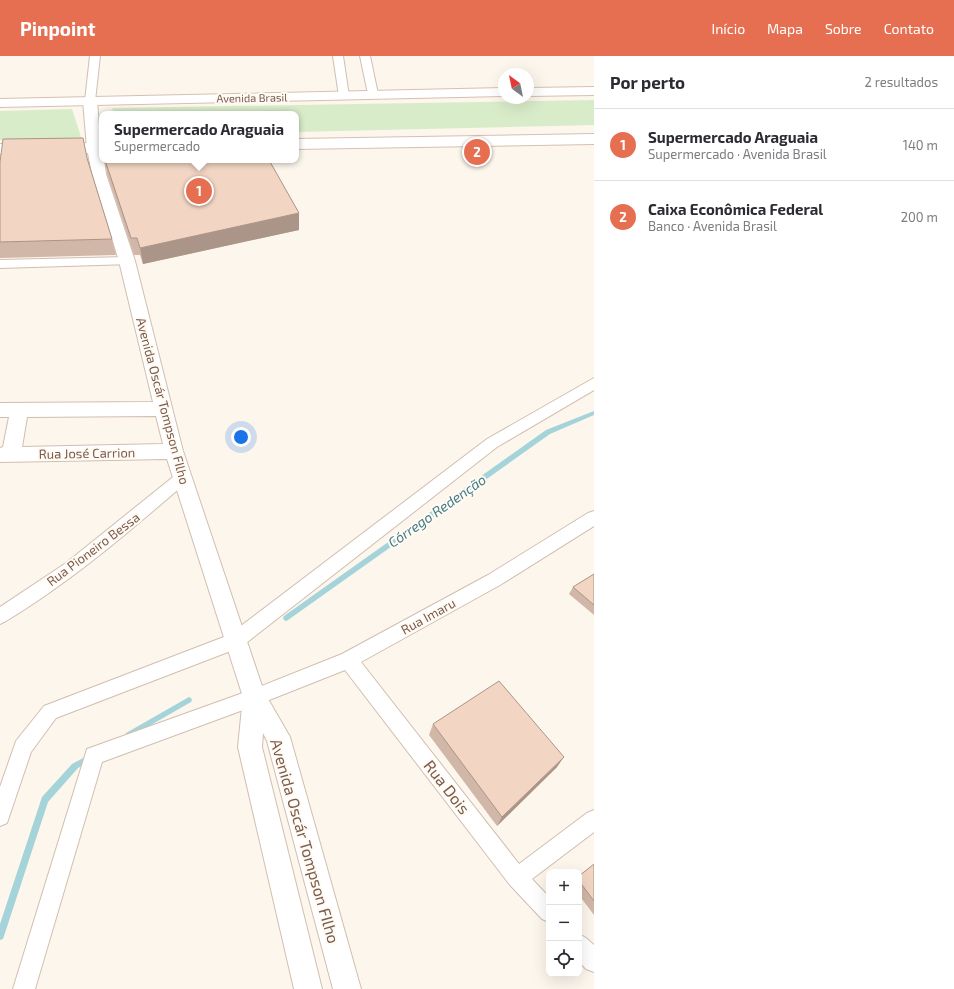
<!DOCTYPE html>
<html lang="pt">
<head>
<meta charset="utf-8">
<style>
	:root { --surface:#fff; --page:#f2f2f3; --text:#2b2b33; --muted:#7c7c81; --line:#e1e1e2; --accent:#e76f51 }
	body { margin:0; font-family:"Exo 2",sans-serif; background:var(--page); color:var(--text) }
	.controls { position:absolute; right:12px; bottom:12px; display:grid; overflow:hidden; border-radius:8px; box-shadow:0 4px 16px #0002 }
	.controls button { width:36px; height:36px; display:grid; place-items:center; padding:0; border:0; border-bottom:1px solid var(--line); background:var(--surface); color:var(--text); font:20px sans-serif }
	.compass { position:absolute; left:498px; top:12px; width:36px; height:36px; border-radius:50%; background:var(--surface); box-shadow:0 4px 16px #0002; rotate:327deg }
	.you { position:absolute; left:241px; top:381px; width:14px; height:14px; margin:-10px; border:3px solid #fff; border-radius:50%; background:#1a73e8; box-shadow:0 0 0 6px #1a73e833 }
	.badge { display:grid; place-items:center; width:26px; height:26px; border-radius:50%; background:var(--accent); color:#fff; font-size:13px; font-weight:700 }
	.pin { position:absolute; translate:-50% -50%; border:2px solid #fff; box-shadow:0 1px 4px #0006 }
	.popup { position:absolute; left:99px; top:55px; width:200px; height:52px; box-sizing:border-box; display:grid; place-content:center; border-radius:8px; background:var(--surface); filter:drop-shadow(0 1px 3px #0005); font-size:13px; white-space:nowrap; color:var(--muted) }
	.popup b { font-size:15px; color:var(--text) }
	.popup::after { content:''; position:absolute; left:50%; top:100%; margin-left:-8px; border:8px solid transparent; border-top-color:var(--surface) }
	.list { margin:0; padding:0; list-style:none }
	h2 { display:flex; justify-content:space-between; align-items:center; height:52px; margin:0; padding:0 16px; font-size:17px }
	h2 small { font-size:13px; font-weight:400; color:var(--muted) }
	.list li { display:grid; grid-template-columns:26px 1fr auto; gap:12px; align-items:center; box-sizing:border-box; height:72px; padding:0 16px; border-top:1px solid var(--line) }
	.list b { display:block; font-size:15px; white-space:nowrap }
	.list p { margin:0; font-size:13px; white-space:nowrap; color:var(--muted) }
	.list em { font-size:13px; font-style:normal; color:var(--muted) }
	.icon { flex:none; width:22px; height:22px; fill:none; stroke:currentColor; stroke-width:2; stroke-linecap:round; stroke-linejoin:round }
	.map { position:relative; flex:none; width:594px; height:933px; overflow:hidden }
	header { display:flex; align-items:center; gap:24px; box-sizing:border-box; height:56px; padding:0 20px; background:var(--accent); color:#fff }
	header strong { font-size:19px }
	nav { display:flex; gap:22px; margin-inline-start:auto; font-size:14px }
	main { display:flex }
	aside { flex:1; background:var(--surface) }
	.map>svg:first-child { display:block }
	.green { fill:#d8ecc9 }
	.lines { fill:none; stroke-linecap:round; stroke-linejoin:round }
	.stream { fill:#a5d3da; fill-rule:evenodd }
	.minor-casing { stroke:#d1beb0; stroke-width:2 }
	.tertiary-casing { stroke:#d1beb0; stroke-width:2 }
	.secondary-casing { stroke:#d6c0b0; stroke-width:2 }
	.minor { fill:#fff; fill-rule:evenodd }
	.tertiary { fill:#fff; fill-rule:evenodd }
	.secondary { fill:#fff; fill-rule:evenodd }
	.wall { fill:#d1b7a8 }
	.shaded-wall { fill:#aa9588 }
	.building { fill:#f3d5c3; stroke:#aa9588 }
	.labels { text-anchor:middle; stroke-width:4; stroke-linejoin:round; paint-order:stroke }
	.far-street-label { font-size:11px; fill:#7a5c4d; stroke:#fffaf3 }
	.street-label { font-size:13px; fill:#7a5c4d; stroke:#fffaf3 }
	.water-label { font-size:14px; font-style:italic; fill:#437c86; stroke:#fffaf3 }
	.near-street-label { font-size:16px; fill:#7a5c4d; stroke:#fffaf3 }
</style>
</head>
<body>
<header>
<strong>Pinpoint</strong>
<nav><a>Início</a><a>Mapa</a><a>Sobre</a><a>Contato</a></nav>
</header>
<main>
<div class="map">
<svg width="594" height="933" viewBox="0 0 594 933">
	<rect width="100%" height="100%" fill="#fdf6ec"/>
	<g class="green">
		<path d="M594,44v25l-298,7v-18h-182l-2,-6z"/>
		<path d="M72,53l10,31h-82v-29z"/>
	</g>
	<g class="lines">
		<g class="stream">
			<path d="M594,355v4l-44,19 -262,186 -2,1 -2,-1 -1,-2 1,-2 262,-186z"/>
			<path d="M189,641l2,1 1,2 -1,2 -61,35 -2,1 -2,-1 -1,-2 1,-2z"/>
			<path d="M89,699l3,1 1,2 -1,2 -14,8 -30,34 -44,134 -1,3 -3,1v-16l42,-127 30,-33z"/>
		</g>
		<defs>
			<g id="minor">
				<path d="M90,0h10l-5,45 -5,3 -5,-3z"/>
				<path d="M333,0h10l6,40 -1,2 -4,1 -5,-3z"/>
				<path d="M360,0h10l8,38 -1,2h-8l-1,-2z"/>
				<path d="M127,201l5,1 1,3 -1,3 -132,4v-8z"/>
				<path d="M594,322v12l-97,57 -256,200 -185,71 -25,34 -24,71 -7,3v-39l14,-40 2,-6 28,-35 185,-71 258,-196z"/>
				<path d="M183,415l5,2 3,4 -3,4c-58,50 -116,100 -182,140l-6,3v-17l66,-44 112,-90z"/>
				<path d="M594,455v15l-94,59 -139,77 158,202 68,-51 7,-3v22l-62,47 17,18v25l-7,-3 -32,-34 -165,-215 -91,36 -152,56 -67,227h-22l74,-240 167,-60 88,-35 146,-79 100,-62z"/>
				<path d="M579,878l7,4 8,7v27l-8,-3 -7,-8z"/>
			</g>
			<path id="tertiary" d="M90,41l5,1 2,3 5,59h2l2,14 29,87 48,190 81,241 26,45 71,252h-28l-66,-248 -4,-8 -1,14 60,242h-28l-56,-242 5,-50 -76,-238 -167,3v-14l3,-1 6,-30h-9v-14l153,-1 -34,-141 -27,-87 -5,-26 -4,-47 2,-3zM156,360l7,28 -141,3 5,-30z"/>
			<g id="secondary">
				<path d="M594,31v8l-66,1v-8z"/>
				<path d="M504,32v8l-504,11v-8z"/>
				<path d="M594,78v10l-298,5v-10z"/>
				<path d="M102,87v10l-102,1v-10z"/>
			</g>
		</defs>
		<use href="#minor" class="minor-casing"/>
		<use href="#tertiary" class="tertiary-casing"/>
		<use href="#secondary" class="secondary-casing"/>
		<use href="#minor" class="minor"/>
		<use href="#tertiary" class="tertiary"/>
		<use href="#secondary" class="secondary"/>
	</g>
	<g class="wall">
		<path d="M105,104h164l30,70 -156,34 -3,-9h-6l-27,-81z"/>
		<path d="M88,105l24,78 4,16 -116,3v-96z"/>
		<path d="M594,518v41l-25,-21 4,-7z"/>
		<path d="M433,668l124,43 -60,59 -68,-91z"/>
		<path d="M594,808v51l-15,-20v-19z"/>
	</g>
	<g class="shaded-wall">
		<path d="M299,157v17l-156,34 -3,-16z"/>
		<path d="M564,701l-7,10 -60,59 5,-9z"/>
	</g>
	<g class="building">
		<path d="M102,80v10l-2,-9z"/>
		<path d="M83,82l4,20 25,81 -112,3v-80l3,-23z"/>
		<path d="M105,104h164l30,53 -159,35 -3,-10h-6z"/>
		<path d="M594,518v31l-21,-18z"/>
		<path d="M499,625l65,76 -62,60 -69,-93z"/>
		<path d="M594,808v37l-15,-20v-5z"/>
	</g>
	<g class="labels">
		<g class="far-street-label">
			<text transform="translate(252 42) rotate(-1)" y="4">Avenida Brasil</text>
		</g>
		<g class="street-label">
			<text transform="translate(163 345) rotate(75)" y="5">Avenida Oscár Tompson FIlho</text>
			<text transform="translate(87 397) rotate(-1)" y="5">Rua José Carrion</text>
			<text transform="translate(93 493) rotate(-37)" y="5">Rua Pioneiro Bessa</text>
			<text transform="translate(428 560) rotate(-29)" y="5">Rua Imaru</text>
		</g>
		<g class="water-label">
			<text transform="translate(437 455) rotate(-35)" y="5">Córrego Redenção</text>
		</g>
		<g class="near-street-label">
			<text transform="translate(447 731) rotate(52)" y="6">Rua Dois</text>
			<text transform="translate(305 785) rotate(74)" y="6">Avenida Oscár Tompson FIlho</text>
		</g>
	</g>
</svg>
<div class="controls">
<button>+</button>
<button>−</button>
<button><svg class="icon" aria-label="locate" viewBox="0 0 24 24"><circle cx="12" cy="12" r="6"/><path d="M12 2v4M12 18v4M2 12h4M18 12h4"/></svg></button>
</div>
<svg class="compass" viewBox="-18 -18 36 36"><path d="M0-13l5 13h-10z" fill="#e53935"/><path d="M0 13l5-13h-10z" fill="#7c7c81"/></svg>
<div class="you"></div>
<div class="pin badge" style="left:199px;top:135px">1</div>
<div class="popup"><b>Supermercado Araguaia</b>Supermercado</div>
<div class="pin badge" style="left:477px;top:96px">2</div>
</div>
<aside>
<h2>Por perto<small>2 resultados</small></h2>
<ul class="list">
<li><span class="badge">1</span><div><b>Supermercado Araguaia</b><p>Supermercado · Avenida Brasil</p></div><em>140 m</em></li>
<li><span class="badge">2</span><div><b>Caixa Econômica Federal</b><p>Banco · Avenida Brasil</p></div><em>200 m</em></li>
</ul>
</aside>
</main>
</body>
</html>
